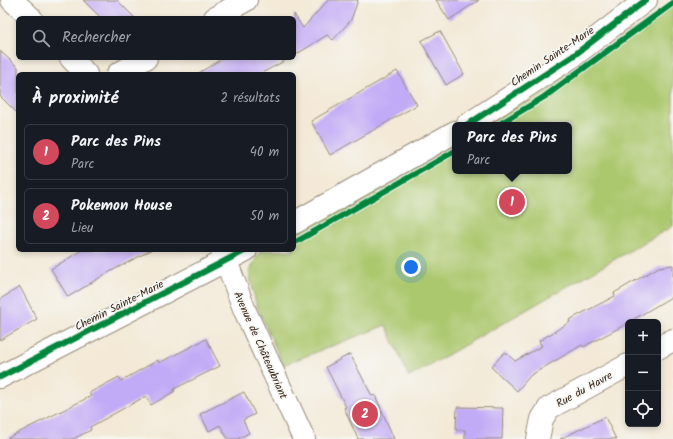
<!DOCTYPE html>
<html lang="fr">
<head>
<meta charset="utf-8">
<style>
	:root { --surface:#171b24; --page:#242831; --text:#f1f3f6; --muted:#9ea1a6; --line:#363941; --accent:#d1495b }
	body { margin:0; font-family:Kalam,sans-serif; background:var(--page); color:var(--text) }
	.controls { position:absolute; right:12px; bottom:12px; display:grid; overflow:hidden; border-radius:6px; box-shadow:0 2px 6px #0003 }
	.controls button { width:36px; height:36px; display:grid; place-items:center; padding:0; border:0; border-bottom:1px solid var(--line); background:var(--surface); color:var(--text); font:20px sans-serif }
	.you { position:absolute; left:411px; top:267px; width:14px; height:14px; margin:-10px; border:3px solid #fff; border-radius:50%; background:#1a73e8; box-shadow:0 0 0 6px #1a73e833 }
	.badge { display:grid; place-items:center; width:26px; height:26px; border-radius:50%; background:var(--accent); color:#fff; font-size:13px; font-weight:700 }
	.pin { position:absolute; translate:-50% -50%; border:2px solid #fff; box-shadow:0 1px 4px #0006 }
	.popup { position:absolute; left:452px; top:122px; width:120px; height:52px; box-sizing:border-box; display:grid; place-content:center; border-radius:6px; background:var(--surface); filter:drop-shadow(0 1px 3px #0005); font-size:13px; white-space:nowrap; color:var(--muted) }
	.popup b { font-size:15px; color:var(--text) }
	.popup::after { content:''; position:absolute; left:50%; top:100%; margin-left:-8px; border:8px solid transparent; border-top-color:var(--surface) }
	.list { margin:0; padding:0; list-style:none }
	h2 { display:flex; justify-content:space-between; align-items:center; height:52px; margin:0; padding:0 16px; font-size:17px }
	h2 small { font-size:13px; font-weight:400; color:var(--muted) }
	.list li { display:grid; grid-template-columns:26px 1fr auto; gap:12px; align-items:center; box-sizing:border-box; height:56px; margin:0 8px 8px; padding:0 8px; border:1px solid var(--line); border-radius:6px }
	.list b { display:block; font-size:15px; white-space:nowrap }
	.list p { margin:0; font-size:13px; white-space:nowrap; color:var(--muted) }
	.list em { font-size:13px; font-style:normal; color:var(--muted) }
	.icon { flex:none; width:22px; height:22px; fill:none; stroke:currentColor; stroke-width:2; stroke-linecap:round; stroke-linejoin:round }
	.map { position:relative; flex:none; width:673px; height:439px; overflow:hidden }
	.search { position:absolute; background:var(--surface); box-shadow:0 2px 6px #0003; left:16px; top:16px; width:280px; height:44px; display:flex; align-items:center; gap:10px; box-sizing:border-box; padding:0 14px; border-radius:6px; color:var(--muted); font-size:15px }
	.panel { position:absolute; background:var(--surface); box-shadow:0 2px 6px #0003; left:16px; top:72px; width:280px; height:180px; border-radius:6px }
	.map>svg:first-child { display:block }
	.green { fill:#acc86e; stroke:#747946 }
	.building { fill:#c2abf6 }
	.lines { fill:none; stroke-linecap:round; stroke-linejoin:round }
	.minor-casing { stroke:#978a7a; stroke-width:24 }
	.minor { stroke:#fff; stroke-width:22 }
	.cycleway-casing { stroke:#f6f6f2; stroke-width:8 }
	.cycleway { stroke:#00873e; stroke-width:6 }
	.labels { text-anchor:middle; stroke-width:3.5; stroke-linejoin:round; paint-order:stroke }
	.street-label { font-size:11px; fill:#3b2a1e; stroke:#f6f6f2 }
</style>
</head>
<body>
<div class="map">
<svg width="673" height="439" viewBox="0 0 673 439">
	<rect width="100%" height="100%" fill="#f6f6f2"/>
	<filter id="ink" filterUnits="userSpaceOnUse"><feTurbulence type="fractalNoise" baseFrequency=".025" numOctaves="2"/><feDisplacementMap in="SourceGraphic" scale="8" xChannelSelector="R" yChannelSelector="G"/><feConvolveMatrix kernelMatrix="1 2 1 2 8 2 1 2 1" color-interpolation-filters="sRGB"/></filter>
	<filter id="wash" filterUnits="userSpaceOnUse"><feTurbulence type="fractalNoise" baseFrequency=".012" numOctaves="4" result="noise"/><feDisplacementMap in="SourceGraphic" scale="16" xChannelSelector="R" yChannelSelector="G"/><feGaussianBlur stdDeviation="0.9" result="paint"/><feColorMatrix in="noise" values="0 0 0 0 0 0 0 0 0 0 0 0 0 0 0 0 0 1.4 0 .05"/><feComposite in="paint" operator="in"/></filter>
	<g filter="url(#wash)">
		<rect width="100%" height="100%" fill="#f3e9d6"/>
		<path class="green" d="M673,5v221l-264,151 -23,-52 -103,40 -27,-61 -7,-32 11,-21 34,-1v-17l161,-90v28h114v-46h-83z"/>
		<g id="blocks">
			<g class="building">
				<path d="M83,0h34l18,18h-34z"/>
				<path d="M328,0h30l-7,20 -18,20 -6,-5 -33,21v-42l9,14z"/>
				<path d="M436,0h43l-30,20z"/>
				<path d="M440,31l24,43 -18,11 -25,-44z"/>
				<path d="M0,51l18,16v47l-18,-18z"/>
				<path d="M223,58h67l-30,16h-63z"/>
				<path d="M397,71l20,34 -87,50 -19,-34z"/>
				<path d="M82,250h69l-47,25 -36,22 -17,-28z"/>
				<path d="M673,265v31l-54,32 -36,19 -1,-2 -51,30 -14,16 -26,-24 14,-15 10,9 27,-15 -3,-5 31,-19 -1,-2 46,-24 -1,-3 45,-26z"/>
				<path d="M20,287l17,32 -37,21v-41z"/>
				<path d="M206,339l14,27 -46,23 1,2 -24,14 -5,-9 -56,31 1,3 -18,9h-67l85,-43 -2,-3 30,-16 2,4 37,-21 1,3z"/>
				<path d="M350,354l22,42 3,-1 19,44h-36l-14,-31 2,-1 -20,-40z"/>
				<path d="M244,392l11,22 -12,6 6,13 -12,6h-9l-8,-14 -11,6 -9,-17z"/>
				<path d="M457,407l46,1 -1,31h-37v-9h-9z"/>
				<path d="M605,417l11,22h-56z"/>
			</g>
		</g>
	</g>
	<g filter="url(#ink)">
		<use href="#blocks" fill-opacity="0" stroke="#978a7a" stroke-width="1"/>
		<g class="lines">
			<defs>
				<g id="minor">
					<path d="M12,0l19,18"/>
					<path d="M215,18l31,-18"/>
					<path d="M71,58l15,16"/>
					<path d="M118,74l28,-16"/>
					<path d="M467,125l106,-69 73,-56"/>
					<path d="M294,223l161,-91"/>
					<path d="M222,250l23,61 59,128"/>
					<path d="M658,348l15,-8"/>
					<path d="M0,377l246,-127"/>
					<path d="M538,439l4,-20 7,-11 79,-43"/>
				</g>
			</defs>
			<use href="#minor" class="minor-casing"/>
			<use href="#minor" class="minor"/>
			<defs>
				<g id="cycleway">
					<path d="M467,125l106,-69 73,-56"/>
					<path d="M498,125l46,-28 129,-94"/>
					<path d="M294,243l161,-92"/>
					<path d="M0,377l246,-127"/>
				</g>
			</defs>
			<use href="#cycleway" class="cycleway-casing"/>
			<use href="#cycleway" class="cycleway"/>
		</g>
	</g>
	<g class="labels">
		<g class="street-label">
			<text transform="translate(552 56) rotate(-34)" y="4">Chemin Sainte-Marie</text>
			<text transform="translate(119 305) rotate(-27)" y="4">Chemin Sainte-Marie</text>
			<text transform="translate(261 345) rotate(66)" y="4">Avenue de Châteaubriant</text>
			<text transform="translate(584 389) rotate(-29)" y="4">Rue du Havre</text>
		</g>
	</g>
</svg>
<div class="controls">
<button>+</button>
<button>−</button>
<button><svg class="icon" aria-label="locate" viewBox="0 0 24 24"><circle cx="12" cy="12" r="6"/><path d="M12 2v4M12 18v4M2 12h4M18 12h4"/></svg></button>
</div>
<div class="you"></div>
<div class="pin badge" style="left:512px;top:202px">1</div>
<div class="popup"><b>Parc des Pins</b>Parc</div>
<div class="pin badge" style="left:365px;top:414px">2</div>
<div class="search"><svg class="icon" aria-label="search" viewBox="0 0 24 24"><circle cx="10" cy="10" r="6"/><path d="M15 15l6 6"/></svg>Rechercher</div>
<section class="panel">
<h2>À proximité<small>2 résultats</small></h2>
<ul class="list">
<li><span class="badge">1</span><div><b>Parc des Pins</b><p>Parc</p></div><em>40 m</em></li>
<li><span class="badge">2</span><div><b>Pokemon House</b><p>Lieu</p></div><em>50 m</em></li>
</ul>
</section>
</div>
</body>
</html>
